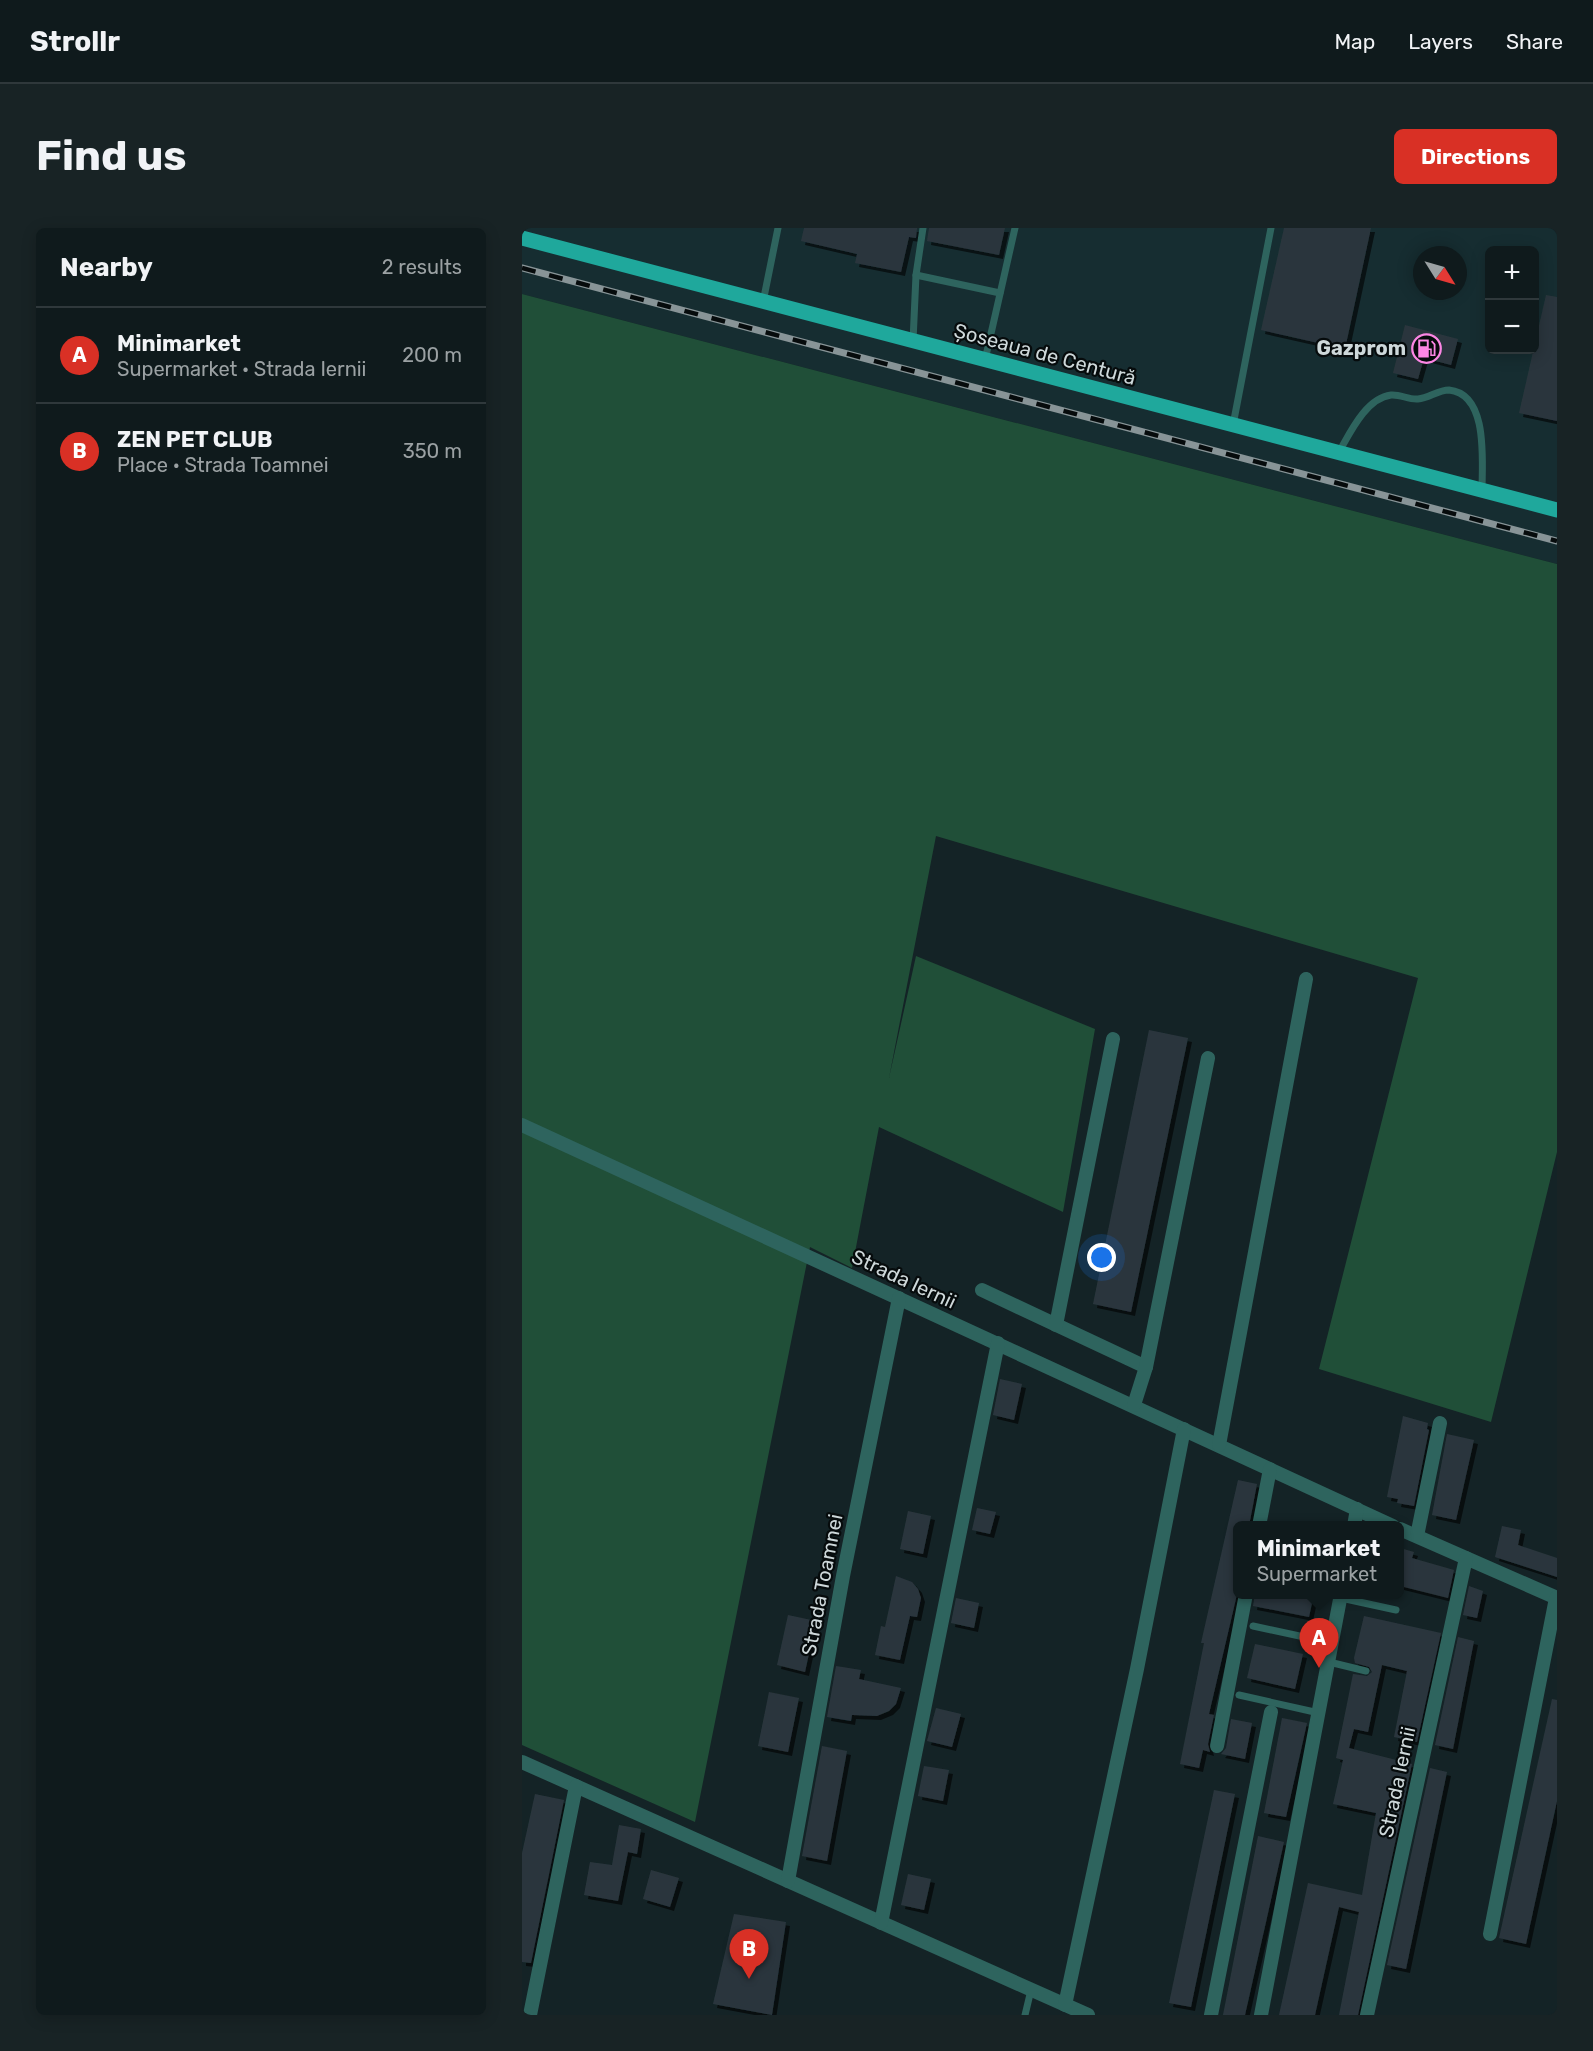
<!DOCTYPE html>
<html lang="en">
<head>
<meta charset="utf-8">
<style>
	:root { --surface:#0f1a1c; --page:#182325; --text:#f1f3f6; --muted:#9ba1a3; --line:#2f383b; --accent:#d93025 }
	body { margin:0; font-family:Rubik,sans-serif; background:var(--page); color:var(--text) }
	.controls { position:absolute; right:18px; top:18px; display:grid; overflow:hidden; border-radius:9px; box-shadow:0 3px 15px #0003 }
	.controls button { width:54px; height:54px; display:grid; place-items:center; padding:0; border:0; border-bottom:2px solid var(--line); background:var(--surface); color:var(--text); font:30px sans-serif }
	.compass { position:absolute; left:891px; top:18px; width:54px; height:54px; border-radius:50%; background:var(--surface); box-shadow:0 3px 15px #0003; rotate:127deg }
	.you { position:absolute; left:580px; top:1030px; width:21px; height:21px; margin:-15px; border:4px solid #fff; border-radius:50%; background:#1a73e8; box-shadow:0 0 0 9px #1a73e833 }
	.badge { display:grid; place-items:center; width:39px; height:39px; border-radius:50%; background:var(--accent); color:#fff; font-size:20px; font-weight:700 }
	.pin { position:absolute; translate:-50% -50px; filter:drop-shadow(0 2px 3px #0008) }
	.pin::after { content:''; position:absolute; top:32px; width:21px; height:18px; background:inherit; clip-path:polygon(0 0,100% 0,50% 100%) }
	.popup { position:absolute; left:711px; top:1293px; width:171px; height:78px; box-sizing:border-box; display:grid; place-content:center; border-radius:9px; background:var(--surface); filter:drop-shadow(0 2px 4px #0005); font-size:20px; white-space:nowrap; color:var(--muted) }
	.popup b { font-size:22px; color:var(--text) }
	.popup::after { content:''; position:absolute; left:50%; top:100%; margin-left:-12px; border:12px solid transparent; border-top-color:var(--surface) }
	.list { margin:0; padding:0; list-style:none }
	h2 { display:flex; justify-content:space-between; align-items:center; height:78px; margin:0; padding:0 24px; font-size:26px }
	h2 small { font-size:20px; font-weight:400; color:var(--muted) }
	.list li { display:grid; grid-template-columns:39px 1fr auto; gap:18px; align-items:center; box-sizing:border-box; height:96px; padding:0 24px; border-top:2px solid var(--line) }
	.list b { display:block; font-size:22px; white-space:nowrap }
	.list p { margin:0; font-size:20px; white-space:nowrap; color:var(--muted) }
	.list em { font-size:20px; font-style:normal; color:var(--muted) }
	.map { position:relative; flex:none; width:1035px; height:1787px; overflow:hidden; border-radius:9px }
	header { display:flex; align-items:center; gap:36px; box-sizing:border-box; height:84px; padding:0 30px; background:var(--surface); border-bottom:2px solid var(--line) }
	header strong { font-size:28px }
	nav { display:flex; gap:33px; margin-inline-start:auto; font-size:21px }
	.intro { display:flex; align-items:center; justify-content:space-between; box-sizing:border-box; height:144px; padding:0 36px }
	h1 { margin:0; font-size:42px }
	.button { padding:15px 27px; border-radius:9px; background:var(--accent); color:#fff; font-size:21px; font-weight:700 }
	main { display:flex; gap:36px; padding:0 36px }
	aside { flex:1; background:var(--surface); border-radius:9px; box-shadow:0 3px 15px #0003 }
	.map>svg:first-child { display:block }
	.built { fill:#162d31; fill-rule:evenodd }
	.green { fill:#204f38 }
	.building { fill:#2a363d; filter:url(#shadow) }
	.lines { fill:none; stroke-linecap:round; stroke-linejoin:round }
	.lane { stroke:#2e645e; stroke-width:7 }
	.street { stroke:#2e645e; stroke-width:14 }
	.primary { stroke:#1fa89c; stroke-width:15 }
	.rail-casing { stroke:#889497; stroke-width:7 }
	.rail { stroke:#060b0c; stroke-width:4.5; stroke-dasharray:14; stroke-linecap:butt }
	.labels { text-anchor:middle; stroke-width:4.5; stroke-linejoin:round; paint-order:stroke }
	.poi-label { font-size:20px; font-weight:bold; fill:#ced8da; stroke:#060b0c; text-anchor:end }
	.street-label { font-size:20px; fill:#ced8da; stroke:#060b0c }
</style>
</head>
<body>
<header>
<strong>Strollr</strong>
<nav><a>Map</a><a>Layers</a><a>Share</a></nav>
</header>
<div class="intro"><h1>Find us</h1><a class="button">Directions</a></div>
<main>
<aside>
<h2>Nearby<small>2 results</small></h2>
<ul class="list">
<li><span class="badge">A</span><div><b>Minimarket</b><p>Supermarket · Strada Iernii</p></div><em>200 m</em></li>
<li><span class="badge">B</span><div><b>ZEN PET CLUB</b><p>Place · Strada Toamnei</p></div><em>350 m</em></li>
</ul>
</aside>
<div class="map">
<svg width="1035" height="1787" viewBox="0 0 1035 1787">
	<defs>
		<filter id="shadow"><feDropShadow dx="4" dy="4" stdDeviation="0" flood-color="#0009"/></filter>
	</defs>
	<rect width="100%" height="100%" fill="#142326"/>
	<path class="built" d="M0,0h1035v336l-1035,-270zM968,22h44v100h-44zM900,27h36v36h-36z"/>
	<path class="green" d="M0,66l1035,270v588l-66,270 -172,-53 99,-391 -482,-142 -47,242 27,-122 179,73 -32,183 -184,-85 -27,141 -42,-21 -115,575 -173,-77z"/>
	<g class="building">
		<path d="M282,0h113l-1,10 -7,-1 -8,35 -46,-9 2,-9 -56,-13z"/>
		<path d="M407,0h76l-6,27 -72,-14z"/>
		<path d="M762,0h87l-26,121 -84,-19z"/>
		<path d="M1024,67l11,2v124l-38,-8z"/>
		<path d="M883,97l53,14 -7,26 -27,-7 -6,21 -25,-6z"/>
		<path d="M627,802l39,8 -57,274 -38,-8z"/>
		<path d="M478,1151l22,5 -8,36 -21,-5z"/>
		<path d="M881,1188l25,7 -1,6 2,1 -15,76 -17,-3 1,-4 -11,-2z"/>
		<path d="M925,1206l27,6 -18,80 -24,-5z"/>
		<path d="M716,1252l19,4 -8,42h-11v64l-29,124 5,1 -6,29 2,8 -7,-2 -4,18 -19,-4 24,-121h-3z"/>
		<path d="M455,1280l19,4 -6,22 -18,-4z"/>
		<path d="M386,1283l23,5 -8,38 -23,-5z"/>
		<path d="M980,1298l19,4 -3,15 39,13v19l-62,-20z"/>
		<path d="M878,1320l14,4 -2,6 42,12 -6,28 -48,-12z"/>
		<path d="M374,1348l16,6 6,7 3,9 -4,19 -7,-1 -10,44 -25,-5 6,-29 4,1z"/>
		<path d="M947,1358l14,5 -6,27 -14,-3z"/>
		<path d="M733,1366h59l-5,23 -56,-11z"/>
		<path d="M434,1370l23,5 -5,25 -23,-5z"/>
		<path d="M266,1387l28,6 -11,51 -28,-7z"/>
		<path d="M842,1388l77,17 -24,109 -23,-5 13,-66 -25,-6 -14,67 -14,-3 -5,19 63,16 -54,251h-19l20,-103 -20,-5 -24,108h-36l29,-132 54,12 14,-82 -43,-9 10,-44 -7,-2 17,-84 14,2 5,-4 -3,-5 -14,-4 -1,-5z"/>
		<path d="M936,1409l16,4 -21,108 -18,-4z"/>
		<path d="M733,1416l48,10 -8,35 -48,-11z"/>
		<path d="M314,1438l25,4 -2,9 42,9 -5,16 -7,7 -12,5 -25,-1 -1,6 -24,-4z"/>
		<path d="M247,1464l30,6 -11,54 -30,-6z"/>
		<path d="M1030,1471l5,1v101l-31,143 -27,-6z"/>
		<path d="M414,1480l25,6 -9,33 -25,-6z"/>
		<path d="M760,1490l25,5 -21,94 -22,-4z"/>
		<path d="M709,1491l21,4 -7,36 -24,-5 5,-6z"/>
		<path d="M300,1518l25,5 -20,110 -25,-5z"/>
		<path d="M402,1538l25,4 -6,31 -25,-5z"/>
		<path d="M908,1540l17,4 -41,197 -19,-4z"/>
		<path d="M692,1562l21,4 -44,213 -22,-4z"/>
		<path d="M13,1566l29,6 -33,163 -9,-1v-109z"/>
		<path d="M97,1597l22,4 -4,25 -9,-2 -10,49 -34,-6 6,-33 22,3z"/>
		<path d="M736,1608l26,6 -39,173h-22z"/>
		<path d="M129,1642l28,8 -9,29 -27,-8z"/>
		<path d="M386,1646l23,5 -7,31 -23,-5z"/>
		<path d="M212,1686l52,8 -14,93 -59,-11z"/>
	</g>
	<g class="lines">
		<g class="lane">
			<path d="M394,47l84,18"/>
			<path d="M241,74l15,-74"/>
			<path d="M391,113l3,-66 7,-47"/>
			<path d="M463,132l30,-132"/>
			<path d="M711,197l38,-197"/>
			<path d="M817,224c11,-19 27,-54 52,-57 9,-1 18,5 27,4 11,-1 20,-9 31,-9 40,4 33,72 33,101"/>
			<path d="M819,1370l55,12"/>
			<path d="M731,1398l79,17"/>
			<path d="M807,1434l37,9"/>
			<path d="M717,1467l80,18"/>
			<path d="M503,1787l6,-25"/>
		</g>
		<g class="street">
			<path d="M0,897l871,401"/>
			<path d="M460,1062l164,77"/>
			<path d="M534,1097l57,-286"/>
			<path d="M612,1177l12,-38 62,-309"/>
			<path d="M697,1217l87,-466"/>
			<path d="M737,1298l11,-57"/>
			<path d="M832,1298l3,-17"/>
			<path d="M878,1301l157,69"/>
			<path d="M895,1308l23,-113"/>
			<path d="M695,1518l29,-152"/>
			<path d="M0,1534l566,253"/>
			<path d="M266,1653l55,-305 56,-278"/>
			<path d="M359,1695l117,-580"/>
			<path d="M968,1706l66,-336"/>
			<path d="M543,1777l72,-336 47,-240"/>
			<path d="M8,1787l46,-229"/>
			<path d="M689,1787l60,-303"/>
			<path d="M739,1787l80,-421"/>
			<path d="M845,1787l99,-457"/>
		</g>
		<path class="primary" d="M0,10l1035,272"/>
		<defs>
			<path id="rail" d="M0,40l1035,273"/>
		</defs>
		<use href="#rail" class="rail-casing"/>
		<use href="#rail" class="rail"/>
	</g>
	<defs>
		<symbol id="fuel-ring" viewBox="-11 -11 22 22"><circle r="9.5" fill="#060b0c" stroke="#fc86e4" stroke-width="1.5"/><path d="M-5.5-6h7V0h2V4h1.3V-2.5L3-4.5l.8-.8L6-3V5H2.5V1h-1V6h-7ZM-4.2-4.7v3.2H.2V-4.7Z" fill="#fc86e4"/></symbol>
	</defs>
	<g fill-rule="evenodd">
		<use href="#fuel-ring" x="888" y="104" width="33" height="33"/>
	</g>
	<g class="labels">
		<g class="poi-label">
			<text x="884" y="127">Gazprom</text>
		</g>
		<g class="street-label">
			<text transform="translate(523 126) rotate(15)" y="7">Șoseaua de Centură</text>
			<text transform="translate(382 1051) rotate(25)" y="7">Strada Iernii</text>
			<text transform="translate(300 1357) rotate(-79)" y="7">Strada Toamnei</text>
			<text transform="translate(875 1554) rotate(-78)" y="7">Strada Iernii</text>
		</g>
	</g>
</svg>
<div class="controls">
<button>+</button>
<button>−</button>
</div>
<svg class="compass" viewBox="-18 -18 36 36"><path d="M0-13l5 13h-10z" fill="#e53935"/><path d="M0 13l5-13h-10z" fill="#9ba1a3"/></svg>
<div class="you"></div>
<div class="pin badge" style="left:797px;top:1440px">A</div>
<div class="popup"><b>Minimarket</b>Supermarket</div>
<div class="pin badge" style="left:227px;top:1751px">B</div>
</div>
</main>
</body>
</html>
